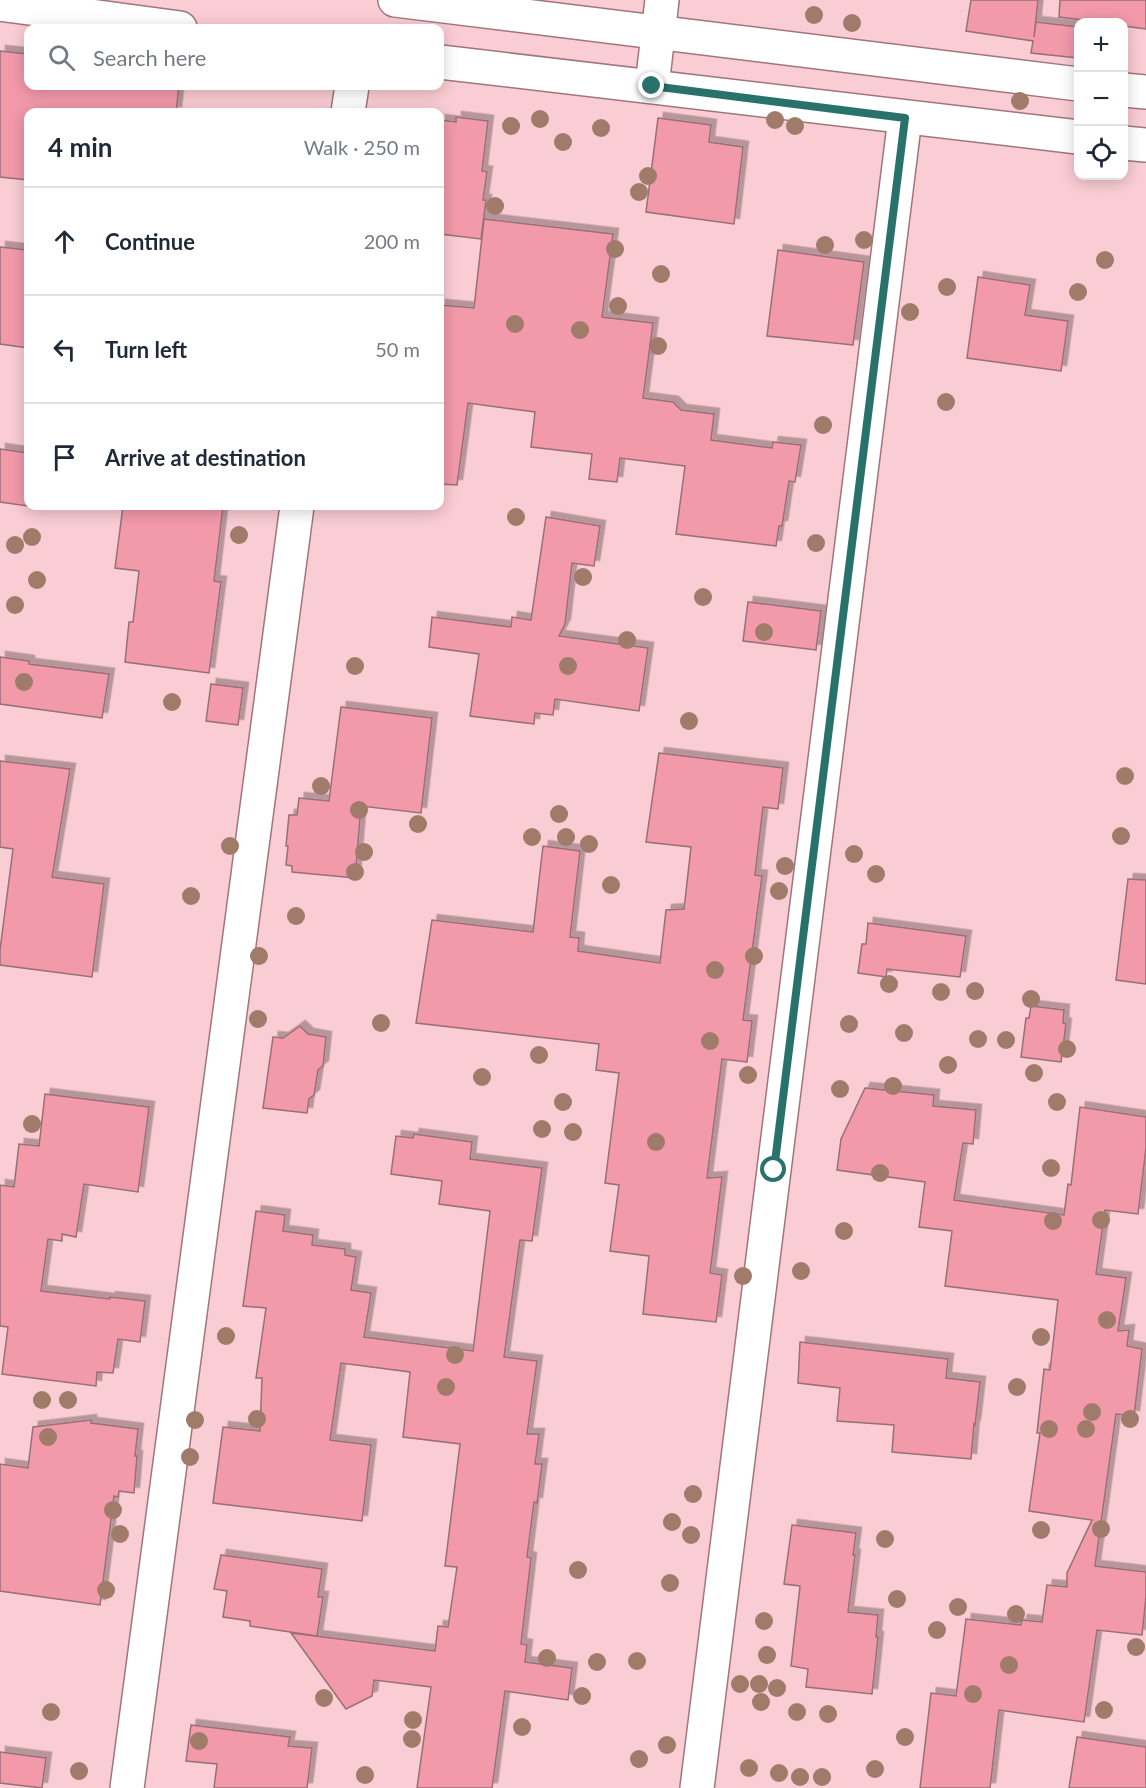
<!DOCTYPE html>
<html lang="en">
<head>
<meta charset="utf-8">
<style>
	:root { --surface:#fff; --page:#f2f2f3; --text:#1f2937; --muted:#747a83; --line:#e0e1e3 }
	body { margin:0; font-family:Lato,sans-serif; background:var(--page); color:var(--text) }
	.controls { position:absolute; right:18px; top:18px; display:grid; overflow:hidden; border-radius:12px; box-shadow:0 3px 15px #0003 }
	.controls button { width:54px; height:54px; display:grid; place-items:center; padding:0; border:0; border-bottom:2px solid var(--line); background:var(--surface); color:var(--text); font:30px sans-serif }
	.stop { position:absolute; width:18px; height:18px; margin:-14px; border:4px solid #29726b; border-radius:50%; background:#fff }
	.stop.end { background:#29726b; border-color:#fff; box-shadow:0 2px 6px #0008 }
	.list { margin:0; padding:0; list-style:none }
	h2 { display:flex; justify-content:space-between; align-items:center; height:78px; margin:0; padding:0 24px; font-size:26px }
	h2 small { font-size:20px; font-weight:400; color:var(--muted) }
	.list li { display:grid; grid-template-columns:39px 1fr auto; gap:18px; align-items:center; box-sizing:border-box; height:108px; padding:0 24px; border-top:2px solid var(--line) }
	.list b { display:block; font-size:22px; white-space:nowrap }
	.list em { font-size:20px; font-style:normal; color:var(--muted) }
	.icon { flex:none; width:33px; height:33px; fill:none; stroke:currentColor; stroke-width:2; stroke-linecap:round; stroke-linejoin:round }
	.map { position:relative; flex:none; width:1146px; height:1788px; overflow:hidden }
	.search { position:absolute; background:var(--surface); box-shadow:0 3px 15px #0003; left:24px; top:24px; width:420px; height:66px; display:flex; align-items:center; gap:15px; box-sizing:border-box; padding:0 21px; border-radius:12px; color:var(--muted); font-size:22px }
	.panel { position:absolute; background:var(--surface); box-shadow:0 3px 15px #0003; left:24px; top:108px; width:420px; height:402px; border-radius:12px }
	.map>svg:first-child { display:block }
	.building { fill:#f299aa; stroke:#986f76; stroke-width:1.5; filter:url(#shadow) }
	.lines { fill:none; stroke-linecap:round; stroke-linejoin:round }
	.minor-casing { stroke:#a0767d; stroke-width:36 }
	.minor { stroke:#fff; stroke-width:33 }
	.tree { fill:#a07b6a }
	.route { stroke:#29726b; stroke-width:8 }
</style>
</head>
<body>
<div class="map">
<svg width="1146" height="1788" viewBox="0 0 1146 1788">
	<defs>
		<filter id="shadow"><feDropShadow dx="5.5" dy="-5.5" stdDeviation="0" flood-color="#0004"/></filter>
	</defs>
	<rect width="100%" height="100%" fill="#faccd4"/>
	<g class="building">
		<path d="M971,0h67l-4,37 2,-15 42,5v31l-47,-5 2,-12 -67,-10z"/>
		<path d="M1060,0h86v29l-22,-3v-4h-25l-40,-5z"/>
		<path d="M0,51l28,3v32h151l-3,26h-148v68l-28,-3z"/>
		<path d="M456,117l32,4 -6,50 5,1 -4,28h3l-5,39 -41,-5v-114l16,2z"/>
		<path d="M658,118l53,7 -2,17 34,5 -9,77 -88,-12z"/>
		<path d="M484,219l129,15 -11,83 51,6 -10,75 30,4 8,8 33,4 -3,26 61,8 1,-6 28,3 -6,37 -6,-1 -7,45h-3l-3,20 -100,-12 9,-68 -65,-8 -3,24 -28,-3 3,-25 -61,-7 4,-35 -67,-9 -11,82 -17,-1v-179l34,3z"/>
		<path d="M0,247l28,3v98l-28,-4z"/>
		<path d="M778,250l86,12 -11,83 -86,-9z"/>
		<path d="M978,277l52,8 -5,30 43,6 -7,50 -94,-13z"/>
		<path d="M0,449l28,4v53l-28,-4z"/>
		<path d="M123,506h100l-9,75 7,1 -12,91 -84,-11 4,-40h4l6,-51 -24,-3z"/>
		<path d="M546,517l54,9 -6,40 -22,-3 -7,61 -6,12 89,12 -9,63 -84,-12 -2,16 -18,-2 -1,11 -64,-8 9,-62 -50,-7 3,-30 79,10 1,-10 19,3z"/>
		<path d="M748,602l73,9 -5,39 -73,-9z"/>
		<path d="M0,657l29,4v3l80,10 -7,44 -102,-14z"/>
		<path d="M211,684l32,4 -5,37 -32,-4z"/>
		<path d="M341,707l91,11 -11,95 -60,-7 -6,72 -63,-6v-6l-6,-1 2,-19h-2l3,-31h8l2,-17 30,3z"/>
		<path d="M659,753l124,15 -5,41 -15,-2 -8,68 7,1 -19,144 9,1 -5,41 -25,-3 -15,119 15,-1 -12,96 12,2 -6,47 -73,-8 6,-58 -39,-5 9,-66 -14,-2 14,-110 -23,-3 3,-26 -183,-21 16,-103 101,12 10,-86 37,5 -10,86 9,1 -1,13 82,12 6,-53 18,-1 7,-62 -45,-5z"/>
		<path d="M0,761l70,8 -18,108 52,7 -12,93 -92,-12v-15l13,-101 -13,-2z"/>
		<path d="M1128,879l18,1v104l-30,-4z"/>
		<path d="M868,923l98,13 -6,41 -73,-8 -1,8 -28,-4 4,-29h4z"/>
		<path d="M1031,1006l33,4 -1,13 3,1 -5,38 -40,-5 5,-39h3z"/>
		<path d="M300,1026l8,8 18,3 -3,29 -5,4 -4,25 -5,4 -2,14 -44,-5 10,-71 10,1z"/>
		<path d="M865,1088l69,7 -1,11 43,4 -3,34 -10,-1 -9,57 110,15 4,-31 3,1 9,-78 66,10v31l-8,66 -33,-4 -9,64 30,4 -8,53 11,-1 -2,16 15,3 -8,67 -18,-2 -21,152 51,6v25l-4,38 -45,-5 -13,92 -85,-12 -9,78h-70l11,-95 25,3 10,-77 55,6 1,-5 20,2 5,-37 20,2v-14l25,-53 -63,-9 11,-78h-3l7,-64 6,1 8,-70 -113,-14 7,-55 -33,-4 6,-45 -88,-12 4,-31z"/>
		<path d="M45,1094l104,13 -11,85 -54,-8 -8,53 -14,-3v7l-14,-2 -7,52 69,8v-2l35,4 -5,41 -22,-3 -5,34 -16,-1 -1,14 -94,-12 6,-47 -8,-1v-141l14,2 5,-43 20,2z"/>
		<path d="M414,1134l58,8 -2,17 72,9 -10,73 -12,-1 -16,117 33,4 -10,73h12l-4,30h7l-5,39 -3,-1 -7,55 4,1 -10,86 6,1 -2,17 47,6 -4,32 -63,-9 -13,97h-75l14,-101 -57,-7 -2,16 -26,13 -55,-76 144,18 3,-25 10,1 9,-60 -12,-1 15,-122 -57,-7 7,-65 -69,-9 -11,77 41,5 -9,76 -149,-18 10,-76 37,4 2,-53h-6l10,-70 -23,-2 13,-95 29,4 -2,16 30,4 -1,10 33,4v6l11,2 -5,33 20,3 -7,44 109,14 17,-140 -51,-7 3,-23 -51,-7 5,-38 17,2z"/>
		<path d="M800,1342l148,17 -2,19 34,4 -5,43 -1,-1 -3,35 -79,-7 2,-27 -57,-4 3,-33 -42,-5z"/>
		<path d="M91,1420v3l47,6 -3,27h2l-3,37 -15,-2 -1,6 -4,-1 -14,109 -100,-14v-127l28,4 5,-41z"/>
		<path d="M792,1525l64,8 -3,22h2l-7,57 30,3 -2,22h2l-6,57 -66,-7 2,-18 -17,-3 9,-80 -16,-2z"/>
		<path d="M221,1555l101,14 -4,28h5l-6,39 -67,-10v-5l-27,-4 4,-26 -13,-2z"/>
		<path d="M191,1725l99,12 -2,9 24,2 -5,40h-93l3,-24 -31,-3z"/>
		<path d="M1077,1737l69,10v41h-77z"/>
		<path d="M0,1752l46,6 -4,30 -42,-5z"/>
	</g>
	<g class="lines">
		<defs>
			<g id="minor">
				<path d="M395,0l683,84"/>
				<path d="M0,4l180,24"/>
				<path d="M440,62l638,75"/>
				<path d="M652,86l10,-86"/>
				<path d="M1124,90l22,2"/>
				<path d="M348,112l4,-26"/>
				<path d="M1124,143l22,2"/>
				<path d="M127,1788l170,-1282"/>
				<path d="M697,1788l208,-1670"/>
			</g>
		</defs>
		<use href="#minor" class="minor-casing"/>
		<use href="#minor" class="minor"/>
	</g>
	<g class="tree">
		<circle cx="814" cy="15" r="9"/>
		<circle cx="852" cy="23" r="9"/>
		<circle cx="1020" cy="101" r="9"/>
		<circle cx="540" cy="119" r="9"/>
		<circle cx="775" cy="120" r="9"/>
		<circle cx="511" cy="126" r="9"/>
		<circle cx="795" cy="126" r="9"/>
		<circle cx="601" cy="128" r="9"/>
		<circle cx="563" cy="142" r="9"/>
		<circle cx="648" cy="176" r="9"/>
		<circle cx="639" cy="192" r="9"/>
		<circle cx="495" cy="206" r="9"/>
		<circle cx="864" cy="240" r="9"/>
		<circle cx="825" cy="245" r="9"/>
		<circle cx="615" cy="249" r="9"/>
		<circle cx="1105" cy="260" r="9"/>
		<circle cx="661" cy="274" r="9"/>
		<circle cx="947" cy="287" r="9"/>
		<circle cx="1078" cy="292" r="9"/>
		<circle cx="618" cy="306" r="9"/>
		<circle cx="910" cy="312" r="9"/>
		<circle cx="515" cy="324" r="9"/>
		<circle cx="580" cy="330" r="9"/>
		<circle cx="658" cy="346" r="9"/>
		<circle cx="946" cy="402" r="9"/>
		<circle cx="823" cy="425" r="9"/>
		<circle cx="516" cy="517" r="9"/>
		<circle cx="239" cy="535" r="9"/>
		<circle cx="32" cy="537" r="9"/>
		<circle cx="816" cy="543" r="9"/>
		<circle cx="15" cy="545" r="9"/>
		<circle cx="583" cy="577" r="9"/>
		<circle cx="37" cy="580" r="9"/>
		<circle cx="703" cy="597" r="9"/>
		<circle cx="15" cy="605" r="9"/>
		<circle cx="764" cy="632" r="9"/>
		<circle cx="627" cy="640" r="9"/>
		<circle cx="355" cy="666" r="9"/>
		<circle cx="568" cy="666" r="9"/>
		<circle cx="24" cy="682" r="9"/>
		<circle cx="172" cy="702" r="9"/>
		<circle cx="689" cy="721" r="9"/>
		<circle cx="1125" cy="776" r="9"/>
		<circle cx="321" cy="786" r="9"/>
		<circle cx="359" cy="810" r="9"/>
		<circle cx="559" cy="814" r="9"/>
		<circle cx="418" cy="824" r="9"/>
		<circle cx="1121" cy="836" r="9"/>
		<circle cx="532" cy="837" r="9"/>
		<circle cx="566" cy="837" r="9"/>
		<circle cx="589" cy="844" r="9"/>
		<circle cx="230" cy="846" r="9"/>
		<circle cx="364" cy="852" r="9"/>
		<circle cx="854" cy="854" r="9"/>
		<circle cx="785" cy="866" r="9"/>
		<circle cx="355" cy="872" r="9"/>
		<circle cx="876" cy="874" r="9"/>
		<circle cx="611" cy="885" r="9"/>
		<circle cx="779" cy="891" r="9"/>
		<circle cx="191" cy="896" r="9"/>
		<circle cx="296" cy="916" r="9"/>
		<circle cx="259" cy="956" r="9"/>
		<circle cx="754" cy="956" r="9"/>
		<circle cx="715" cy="970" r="9"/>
		<circle cx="889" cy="984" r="9"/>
		<circle cx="975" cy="991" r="9"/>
		<circle cx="941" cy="992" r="9"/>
		<circle cx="1031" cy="999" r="9"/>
		<circle cx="258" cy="1019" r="9"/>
		<circle cx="381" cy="1023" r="9"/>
		<circle cx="849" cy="1024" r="9"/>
		<circle cx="904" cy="1033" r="9"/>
		<circle cx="978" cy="1039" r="9"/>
		<circle cx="1006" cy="1040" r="9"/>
		<circle cx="710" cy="1041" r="9"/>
		<circle cx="1067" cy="1049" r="9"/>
		<circle cx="539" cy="1055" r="9"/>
		<circle cx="948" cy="1065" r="9"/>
		<circle cx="1034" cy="1073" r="9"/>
		<circle cx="748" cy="1075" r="9"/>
		<circle cx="482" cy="1077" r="9"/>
		<circle cx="893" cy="1086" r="9"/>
		<circle cx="840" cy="1089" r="9"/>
		<circle cx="563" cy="1102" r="9"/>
		<circle cx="1057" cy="1102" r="9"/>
		<circle cx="32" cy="1124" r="9"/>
		<circle cx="542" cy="1129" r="9"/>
		<circle cx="573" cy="1132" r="9"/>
		<circle cx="656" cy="1142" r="9"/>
		<circle cx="1051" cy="1168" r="9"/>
		<circle cx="880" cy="1173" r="9"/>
		<circle cx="1101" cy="1220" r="9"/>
		<circle cx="1053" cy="1221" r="9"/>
		<circle cx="844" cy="1231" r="9"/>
		<circle cx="801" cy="1271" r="9"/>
		<circle cx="743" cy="1276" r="9"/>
		<circle cx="1107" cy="1320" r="9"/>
		<circle cx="226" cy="1336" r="9"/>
		<circle cx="1041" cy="1337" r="9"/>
		<circle cx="455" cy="1355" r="9"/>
		<circle cx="446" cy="1387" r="9"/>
		<circle cx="1017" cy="1387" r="9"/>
		<circle cx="42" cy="1400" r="9"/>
		<circle cx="68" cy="1400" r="9"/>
		<circle cx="1092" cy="1412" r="9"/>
		<circle cx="257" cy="1419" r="9"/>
		<circle cx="1130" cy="1419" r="9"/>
		<circle cx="195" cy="1420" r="9"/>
		<circle cx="1049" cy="1429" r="9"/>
		<circle cx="1086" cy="1429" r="9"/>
		<circle cx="48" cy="1437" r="9"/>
		<circle cx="190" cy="1457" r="9"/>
		<circle cx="693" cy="1494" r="9"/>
		<circle cx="113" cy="1510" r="9"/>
		<circle cx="672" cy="1522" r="9"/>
		<circle cx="1101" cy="1529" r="9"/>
		<circle cx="1041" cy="1530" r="9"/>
		<circle cx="120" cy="1534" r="9"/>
		<circle cx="691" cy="1535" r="9"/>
		<circle cx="885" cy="1539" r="9"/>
		<circle cx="578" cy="1570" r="9"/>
		<circle cx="670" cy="1583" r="9"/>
		<circle cx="106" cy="1590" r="9"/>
		<circle cx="897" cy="1599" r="9"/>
		<circle cx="958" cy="1607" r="9"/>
		<circle cx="1016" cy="1614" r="9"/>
		<circle cx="764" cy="1621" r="9"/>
		<circle cx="937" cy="1630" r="9"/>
		<circle cx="1136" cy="1647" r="9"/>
		<circle cx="767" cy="1655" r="9"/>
		<circle cx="547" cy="1658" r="9"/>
		<circle cx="637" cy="1661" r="9"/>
		<circle cx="597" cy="1662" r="9"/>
		<circle cx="1009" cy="1665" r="9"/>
		<circle cx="740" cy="1684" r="9"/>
		<circle cx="759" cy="1684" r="9"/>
		<circle cx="777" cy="1688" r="9"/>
		<circle cx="973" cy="1694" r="9"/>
		<circle cx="582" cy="1696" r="9"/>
		<circle cx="324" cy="1698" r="9"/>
		<circle cx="761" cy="1702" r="9"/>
		<circle cx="1104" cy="1710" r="9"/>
		<circle cx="51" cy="1712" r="9"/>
		<circle cx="797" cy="1712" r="9"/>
		<circle cx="828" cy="1714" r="9"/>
		<circle cx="413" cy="1720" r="9"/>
		<circle cx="522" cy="1727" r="9"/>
		<circle cx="905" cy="1737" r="9"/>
		<circle cx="412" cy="1739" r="9"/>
		<circle cx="199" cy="1741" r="9"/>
		<circle cx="667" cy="1745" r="9"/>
		<circle cx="639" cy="1759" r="9"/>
		<circle cx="749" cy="1768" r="9"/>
		<circle cx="875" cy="1769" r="9"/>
		<circle cx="79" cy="1771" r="9"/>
		<circle cx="779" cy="1773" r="9"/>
		<circle cx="365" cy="1775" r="9"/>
		<circle cx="800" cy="1777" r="9"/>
		<circle cx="822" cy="1777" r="9"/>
	</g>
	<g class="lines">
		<path class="route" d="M652,86l253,32 -131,1052"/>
	</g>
</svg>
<div class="controls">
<button>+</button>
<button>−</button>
<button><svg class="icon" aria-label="locate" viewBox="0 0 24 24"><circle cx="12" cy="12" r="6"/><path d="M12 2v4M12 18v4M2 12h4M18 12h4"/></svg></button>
</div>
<div class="stop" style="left:774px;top:1170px"></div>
<div class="stop end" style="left:652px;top:86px"></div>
<div class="search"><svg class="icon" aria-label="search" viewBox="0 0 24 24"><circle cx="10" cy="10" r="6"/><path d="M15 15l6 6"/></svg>Search here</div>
<section class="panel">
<h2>4 min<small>Walk · 250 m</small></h2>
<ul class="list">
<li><svg class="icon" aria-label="ahead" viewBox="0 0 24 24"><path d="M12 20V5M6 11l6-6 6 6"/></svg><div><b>Continue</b></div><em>200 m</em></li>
<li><svg class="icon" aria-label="left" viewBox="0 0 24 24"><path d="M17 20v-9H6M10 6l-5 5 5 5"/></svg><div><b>Turn left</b></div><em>50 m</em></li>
<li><svg class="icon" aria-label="arrive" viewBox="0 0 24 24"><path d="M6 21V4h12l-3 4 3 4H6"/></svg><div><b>Arrive at destination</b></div></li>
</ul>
</section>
</div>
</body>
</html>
